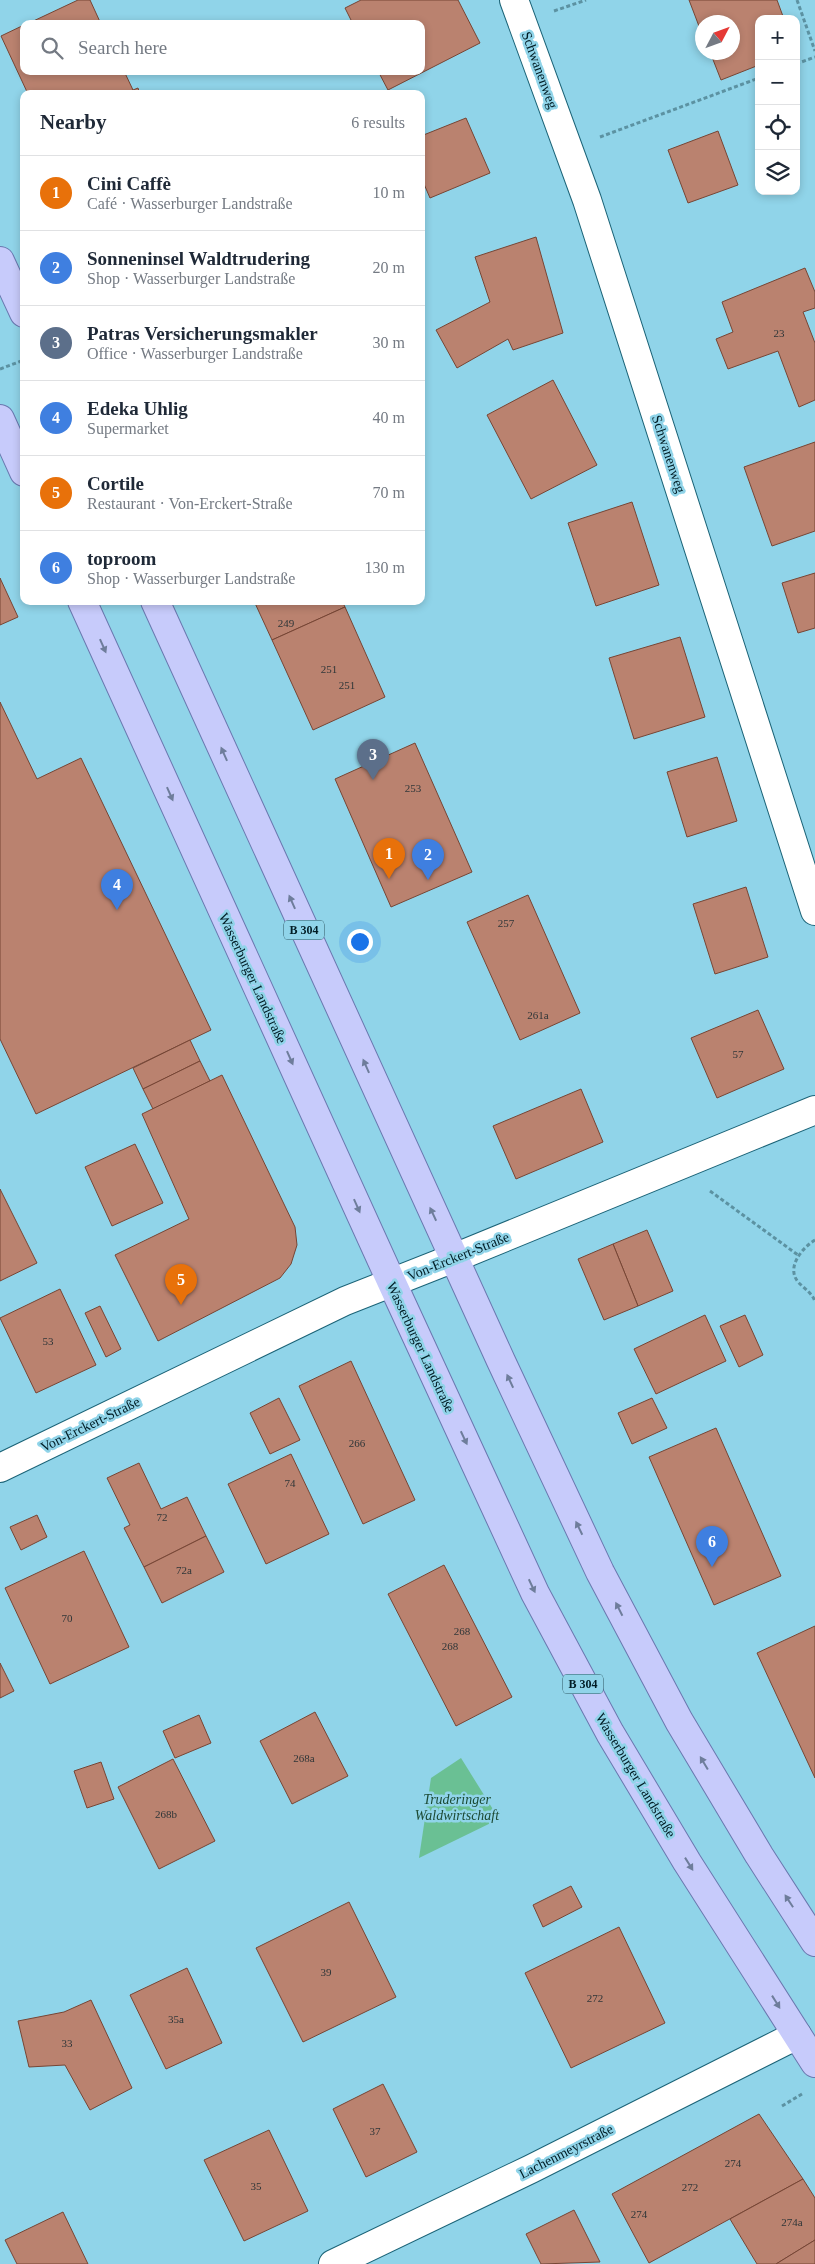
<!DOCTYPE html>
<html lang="en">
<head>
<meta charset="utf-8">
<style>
	:root { --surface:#fff; --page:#f2f2f3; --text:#1f2937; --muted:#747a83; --line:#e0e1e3; --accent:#b74f29 }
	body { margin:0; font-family:"Times New Roman",serif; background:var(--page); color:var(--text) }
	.controls { position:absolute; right:15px; top:15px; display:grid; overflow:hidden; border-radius:10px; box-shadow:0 2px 8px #0003 }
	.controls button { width:45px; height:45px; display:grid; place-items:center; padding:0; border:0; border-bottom:1px solid var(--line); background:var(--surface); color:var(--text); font:25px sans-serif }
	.compass { position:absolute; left:695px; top:15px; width:45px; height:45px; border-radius:50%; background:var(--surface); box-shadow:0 2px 8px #0003; rotate:49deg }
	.you { position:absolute; left:359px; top:941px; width:18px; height:18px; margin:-12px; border:4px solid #fff; border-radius:50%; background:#1a73e8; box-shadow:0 0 0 8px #1a73e833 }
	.badge { display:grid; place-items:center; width:32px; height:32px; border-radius:50%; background:var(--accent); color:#fff; font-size:16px; font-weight:700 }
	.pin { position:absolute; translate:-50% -41px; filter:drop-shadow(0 1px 2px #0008) }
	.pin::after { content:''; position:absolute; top:26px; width:18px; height:15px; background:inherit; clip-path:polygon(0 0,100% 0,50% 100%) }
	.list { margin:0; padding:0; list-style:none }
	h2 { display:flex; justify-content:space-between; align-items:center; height:65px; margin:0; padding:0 20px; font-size:21px }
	h2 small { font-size:16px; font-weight:400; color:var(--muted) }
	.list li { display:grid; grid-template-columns:32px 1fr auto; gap:15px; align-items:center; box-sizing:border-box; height:75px; padding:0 20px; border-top:1px solid var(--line) }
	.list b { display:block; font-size:19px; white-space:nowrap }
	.list p { margin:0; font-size:16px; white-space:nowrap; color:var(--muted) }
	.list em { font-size:16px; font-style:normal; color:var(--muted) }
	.icon { flex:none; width:28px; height:28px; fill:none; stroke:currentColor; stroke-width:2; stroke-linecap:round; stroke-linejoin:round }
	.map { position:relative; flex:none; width:815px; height:2264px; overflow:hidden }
	.search { position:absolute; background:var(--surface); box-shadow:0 2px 8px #0003; left:20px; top:20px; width:405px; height:55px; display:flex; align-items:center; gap:12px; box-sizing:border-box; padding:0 18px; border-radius:10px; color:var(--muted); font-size:19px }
	.panel { position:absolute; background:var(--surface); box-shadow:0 2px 8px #0003; left:20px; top:90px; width:405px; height:515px; border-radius:10px }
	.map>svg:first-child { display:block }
	.green { fill:#6ac094 }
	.building { fill:#ba826f; stroke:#774534 }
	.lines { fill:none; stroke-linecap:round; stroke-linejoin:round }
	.minor-casing { stroke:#1b6377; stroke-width:30 }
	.major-casing { stroke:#6a78af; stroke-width:30 }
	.path { stroke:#5c92a2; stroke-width:3; stroke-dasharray:4 2.5; stroke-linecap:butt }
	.minor { stroke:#fff; stroke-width:28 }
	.major { stroke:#c7cbfb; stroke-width:28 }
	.oneway { fill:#6e7d9b }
	.labels { text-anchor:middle; stroke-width:5; stroke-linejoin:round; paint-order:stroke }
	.number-label { font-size:11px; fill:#2f3638 }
	.shield { fill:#90d4e9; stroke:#2c5460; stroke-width:1 }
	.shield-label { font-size:12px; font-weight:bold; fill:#011d25 }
	.street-label { font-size:14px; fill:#011d25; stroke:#90d4e9 }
	.park-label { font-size:14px; font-style:italic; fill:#1c4a34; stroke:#90d4e9 }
</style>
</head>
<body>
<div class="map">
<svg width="815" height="2264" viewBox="0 0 815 2264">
	<rect width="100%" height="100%" fill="#90d4e9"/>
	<path class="green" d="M461,1758l38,61 -80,39 12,-80z"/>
	<g class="building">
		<path d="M78,0h12l11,24h-74z"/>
		<path d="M361,0h97l22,43 -92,47 -10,-19h43v-47h-68l-8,-16z"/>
		<path d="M689,0h88l7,19h-25v46l-38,15 -11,-28h22v-30h-30v12z"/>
		<path d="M24,25v46h100l9,19 -7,4h-98l-27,-58z"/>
		<path d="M138,88l2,6h-14l7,-4z"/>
		<path d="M466,118l24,55 -60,25 -9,-21v-41z"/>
		<path d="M718,131l20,54 -50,18 -20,-53z"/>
		<path d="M536,237l27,96 -50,17 -5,-11 -51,29 -21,-38 54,-28 -15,-45z"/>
		<path d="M805,268l10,24v16l-12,4 12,31v57l-16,7 -21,-56 -50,18 -12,-30 17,-7 -11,-30z"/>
		<path d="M553,380l44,85 -66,34 -44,-84z"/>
		<path d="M815,442v89l-43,15 -28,-79z"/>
		<path d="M632,502l27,83 -63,21 -28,-83z"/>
		<path d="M815,573v55l-17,5 -16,-50z"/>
		<path d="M0,578l18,39 -18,8z"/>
		<path d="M254,601h88l3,6 -73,33z"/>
		<path d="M345,607l40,90 -72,33 -41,-90z"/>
		<path d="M680,637l25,80 -71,22 -25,-81z"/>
		<path d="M0,702l37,77 44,-21 130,272 -175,84 -36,-75z"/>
		<path d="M415,743l57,129 -81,35 -56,-128z"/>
		<path d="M717,757l20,64 -50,16 -20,-65z"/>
		<path d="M746,887l22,70 -53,17 -22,-70z"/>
		<path d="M528,895l52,118 -60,27 -53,-118z"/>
		<path d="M758,1010l26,59 -67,29 -26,-60z"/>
		<path d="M190,1040l10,21 -57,28 -10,-21z"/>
		<path d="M200,1061l10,20 -57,28 -10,-20z"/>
		<path d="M222,1075l73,152 2,18 -6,19 -11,14 -122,63 -43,-86 74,-36 -47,-105z"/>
		<path d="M581,1089l22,53 -87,37 -23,-53z"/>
		<path d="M135,1144l28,59 -51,23 -27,-59z"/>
		<path d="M0,1189l37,74 -37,18z"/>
		<path d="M647,1230l26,61 -35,15 -25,-62z"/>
		<path d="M613,1244l25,62 -34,14 -26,-61z"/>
		<path d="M60,1289l36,76 -60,28 -36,-75z"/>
		<path d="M100,1306l21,43 -15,8 -21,-44z"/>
		<path d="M705,1315l21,46 -70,33 -22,-45z"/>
		<path d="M745,1315l18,40 -24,12 -19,-41z"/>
		<path d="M351,1361l64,139 -52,24 -64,-138z"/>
		<path d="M279,1398l21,42 -30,14 -20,-41z"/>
		<path d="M652,1398l15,30 -35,16 -14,-31z"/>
		<path d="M716,1428l65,148 -67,29 -65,-148z"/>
		<path d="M291,1454l38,80 -63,30 -38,-80z"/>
		<path d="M139,1463l22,46 26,-12 19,39 -62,31 -20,-39 6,-3 -23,-47z"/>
		<path d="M37,1515l10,22 -26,13 -11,-23z"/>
		<path d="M206,1536l18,36 -62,31 -18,-36z"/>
		<path d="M84,1551l45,96 -79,37 -45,-96z"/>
		<path d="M444,1565l68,132 -56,29 -68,-132z"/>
		<path d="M815,1626v152l-58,-125z"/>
		<path d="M0,1663l14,28 -14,7z"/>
		<path d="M315,1712l33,64 -56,28 -32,-63z"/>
		<path d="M199,1715l12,28 -36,15 -12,-27z"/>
		<path d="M173,1759l42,82 -56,28 -41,-82z"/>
		<path d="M101,1762l13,37 -27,9 -13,-37z"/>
		<path d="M571,1886l11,21 -39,20 -10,-22z"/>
		<path d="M349,1902l47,95 -93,45 -47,-94z"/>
		<path d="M619,1927l46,96 -94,45 -46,-95z"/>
		<path d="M187,1968l35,75 -56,26 -36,-74z"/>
		<path d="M91,2000l41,88 -42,22 -25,-45 -36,2 -11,-46 46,-9z"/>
		<path d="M383,2084l34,68 -51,25 -33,-68z"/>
		<path d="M759,2114l44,65 -154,84 -37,-69z"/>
		<path d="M269,2130l39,81 -64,30 -40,-81z"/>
		<path d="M803,2179l12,19v42l-39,24h-19l-27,-45z"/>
		<path d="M574,2210l26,52 -59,2 -15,-30z"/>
		<path d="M63,2212l25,52h-71l-12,-24z"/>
		<path d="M815,2240v24h-39z"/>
	</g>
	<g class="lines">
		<defs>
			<g id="minor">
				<path d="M514,0l73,200 228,711"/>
				<path d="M0,1468l345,-167 109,-43 361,-148"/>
				<path d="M333,2264l198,-95 266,-134"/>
			</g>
			<g id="major">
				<path d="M0,261l24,52"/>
				<path d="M0,419l24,53"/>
				<path d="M82,601l310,682 143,310 75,140 77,129 128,201"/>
				<path d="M155,601l346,760 99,211 79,149 80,134 56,87"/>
			</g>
		</defs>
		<use href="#minor" class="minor-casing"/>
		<use href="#major" class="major-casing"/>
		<g class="path">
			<path d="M797,0l18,51"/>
			<path d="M554,11l32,-11"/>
			<path d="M796,64l19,-7"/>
			<path d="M600,137l159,-59"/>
			<path d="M0,369l24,-9"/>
			<path d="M710,1191l88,64"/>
			<path d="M815,1240c-13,8 -30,28 -16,43 6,6 14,11 16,19"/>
			<path d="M782,2106l20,-12"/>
		</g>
		<use href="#minor" class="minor"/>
		<use href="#major" class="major"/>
	</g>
	<defs><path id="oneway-solid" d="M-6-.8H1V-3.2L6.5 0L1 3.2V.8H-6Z" transform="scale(1.25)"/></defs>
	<g class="oneway">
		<use href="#oneway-solid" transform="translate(103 646) rotate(66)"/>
		<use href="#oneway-solid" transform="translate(224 754) rotate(-114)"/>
		<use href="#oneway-solid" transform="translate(170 794) rotate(66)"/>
		<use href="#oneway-solid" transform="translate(292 902) rotate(-114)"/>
		<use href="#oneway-solid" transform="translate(290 1058) rotate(66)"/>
		<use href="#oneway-solid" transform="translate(366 1066) rotate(-114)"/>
		<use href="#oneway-solid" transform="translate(357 1206) rotate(66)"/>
		<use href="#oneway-solid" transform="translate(433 1214) rotate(-115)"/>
		<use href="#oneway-solid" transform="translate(510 1381) rotate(-115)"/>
		<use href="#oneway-solid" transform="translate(464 1438) rotate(65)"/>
		<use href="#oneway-solid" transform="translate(579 1528) rotate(-116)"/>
		<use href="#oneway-solid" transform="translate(532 1586) rotate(65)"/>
		<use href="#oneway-solid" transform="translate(619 1609) rotate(-117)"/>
		<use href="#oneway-solid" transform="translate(704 1763) rotate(-121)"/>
		<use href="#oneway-solid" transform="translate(689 1864) rotate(58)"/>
		<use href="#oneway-solid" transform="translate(789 1901) rotate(-123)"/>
		<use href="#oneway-solid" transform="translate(776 2002) rotate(58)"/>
	</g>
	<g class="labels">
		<g class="number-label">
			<text x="779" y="337">23</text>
			<text x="286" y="627">249</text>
			<text x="329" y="673">251</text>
			<text x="347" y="689">251</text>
			<text x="413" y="792">253</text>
			<text x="506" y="927">257</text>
			<text x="538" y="1019">261a</text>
			<text x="738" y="1058">57</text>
			<text x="48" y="1345">53</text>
			<text x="357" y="1447">266</text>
			<text x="290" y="1487">74</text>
			<text x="162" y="1521">72</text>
			<text x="184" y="1574">72a</text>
			<text x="67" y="1622">70</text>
			<text x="462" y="1635">268</text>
			<text x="450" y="1650">268</text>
			<text x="304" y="1762">268a</text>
			<text x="166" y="1818">268b</text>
			<text x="326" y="1976">39</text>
			<text x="595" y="2002">272</text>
			<text x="176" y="2023">35a</text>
			<text x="67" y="2047">33</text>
			<text x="375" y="2135">37</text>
			<text x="733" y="2167">274</text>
			<text x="256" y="2190">35</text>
			<text x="690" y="2191">272</text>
			<text x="639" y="2218">274</text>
			<text x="792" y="2226">274a</text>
		</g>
		<g class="shield">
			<rect x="284" y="920.5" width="40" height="19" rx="4"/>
			<rect x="563" y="1674.5" width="40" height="19" rx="4"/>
		</g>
		<g class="shield-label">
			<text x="304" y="934">B 304</text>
			<text x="583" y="1688">B 304</text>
		</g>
		<g class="street-label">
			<text transform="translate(540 70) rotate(70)" y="5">Schwanenweg</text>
			<text transform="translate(669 454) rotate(72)" y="5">Schwanenweg</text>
			<text transform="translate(253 978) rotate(65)" y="5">Wasserburger Landstraße</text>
			<text transform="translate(458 1256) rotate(-22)" y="5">Von-Erckert-Straße</text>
			<text transform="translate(421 1347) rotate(65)" y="5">Wasserburger Landstraße</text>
			<text transform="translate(90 1424) rotate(-26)" y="5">Von-Erckert-Straße</text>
			<text transform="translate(636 1775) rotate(59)" y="5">Wasserburger Landstraße</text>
			<text transform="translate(566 2151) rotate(-27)" y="5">Lachenmeyrstraße</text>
		</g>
		<g class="park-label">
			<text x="457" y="1804">Truderinger<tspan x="457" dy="16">Waldwirtschaft</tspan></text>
		</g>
	</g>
</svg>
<div class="controls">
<button>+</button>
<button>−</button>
<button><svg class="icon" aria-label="locate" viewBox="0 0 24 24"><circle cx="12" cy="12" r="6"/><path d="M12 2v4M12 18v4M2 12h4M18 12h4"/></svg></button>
<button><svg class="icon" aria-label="layers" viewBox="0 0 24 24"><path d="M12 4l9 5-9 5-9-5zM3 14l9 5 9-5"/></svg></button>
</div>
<svg class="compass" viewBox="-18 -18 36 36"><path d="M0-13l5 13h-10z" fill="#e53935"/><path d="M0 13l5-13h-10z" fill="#747a83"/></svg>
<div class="you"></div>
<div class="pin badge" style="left:389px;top:879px;background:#e8710a">1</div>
<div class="pin badge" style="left:428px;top:880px;background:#3f7fe0">2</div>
<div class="pin badge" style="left:373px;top:780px;background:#5c6f8a">3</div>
<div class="pin badge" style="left:117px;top:910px;background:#3f7fe0">4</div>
<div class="pin badge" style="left:181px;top:1305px;background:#e8710a">5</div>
<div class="pin badge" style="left:712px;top:1567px;background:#3f7fe0">6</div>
<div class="search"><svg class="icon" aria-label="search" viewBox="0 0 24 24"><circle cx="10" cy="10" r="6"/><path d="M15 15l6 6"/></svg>Search here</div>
<section class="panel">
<h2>Nearby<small>6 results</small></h2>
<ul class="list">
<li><span class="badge" style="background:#e8710a">1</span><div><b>Cini Caffè</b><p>Café · Wasserburger Landstraße</p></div><em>10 m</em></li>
<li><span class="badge" style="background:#3f7fe0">2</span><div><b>Sonneninsel Waldtrudering</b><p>Shop · Wasserburger Landstraße</p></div><em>20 m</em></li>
<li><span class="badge" style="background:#5c6f8a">3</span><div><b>Patras Versicherungsmakler</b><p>Office · Wasserburger Landstraße</p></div><em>30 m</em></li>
<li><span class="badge" style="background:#3f7fe0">4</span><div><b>Edeka Uhlig</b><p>Supermarket</p></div><em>40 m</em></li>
<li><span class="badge" style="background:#e8710a">5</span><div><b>Cortile</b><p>Restaurant · Von-Erckert-Straße</p></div><em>70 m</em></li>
<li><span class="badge" style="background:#3f7fe0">6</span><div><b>toproom</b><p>Shop · Wasserburger Landstraße</p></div><em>130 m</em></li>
</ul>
</section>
</div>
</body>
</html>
